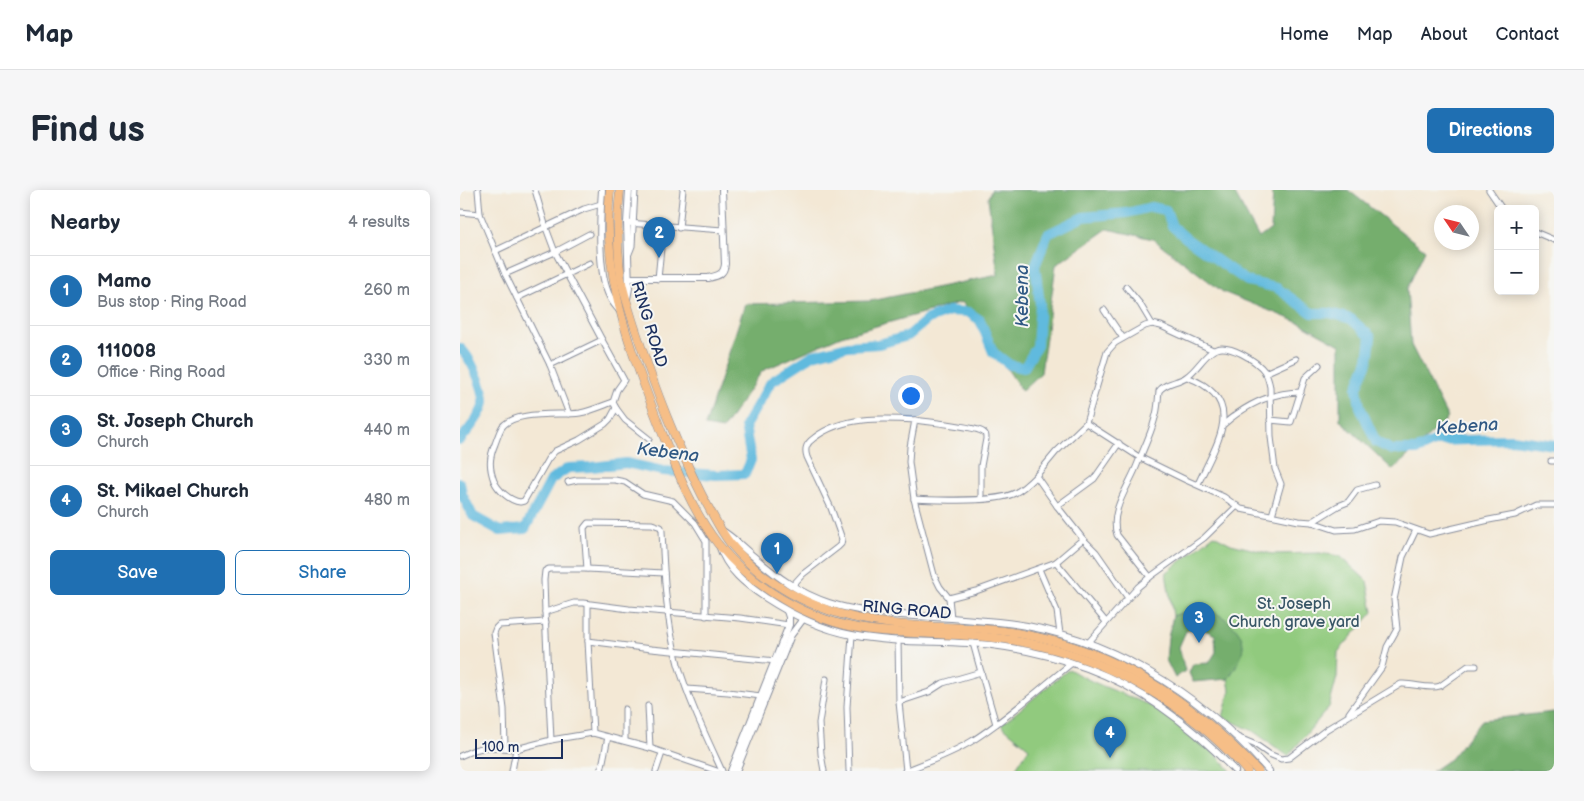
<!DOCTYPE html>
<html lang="en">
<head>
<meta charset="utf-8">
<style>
	:root { --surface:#fff; --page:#f6f6f7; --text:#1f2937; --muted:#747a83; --line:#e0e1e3; --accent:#1f6fb2 }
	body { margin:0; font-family:"Balsamiq Sans",sans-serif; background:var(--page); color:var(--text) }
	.controls { position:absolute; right:15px; top:15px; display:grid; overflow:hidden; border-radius:8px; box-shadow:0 2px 12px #0003 }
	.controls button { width:45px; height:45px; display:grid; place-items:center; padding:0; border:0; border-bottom:1px solid var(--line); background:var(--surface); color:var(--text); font:25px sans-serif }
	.compass { position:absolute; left:974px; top:15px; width:45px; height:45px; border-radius:50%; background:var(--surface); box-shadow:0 2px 12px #0003; rotate:305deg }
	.scale { position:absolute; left:15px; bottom:12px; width:88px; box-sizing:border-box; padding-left:5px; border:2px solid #1b2f5e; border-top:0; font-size:14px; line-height:18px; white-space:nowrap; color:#1b2f5e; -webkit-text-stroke:4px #f6f6f2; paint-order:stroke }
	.you { position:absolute; left:450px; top:205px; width:18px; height:18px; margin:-12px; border:4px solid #fff; border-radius:50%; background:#1a73e8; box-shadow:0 0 0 8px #1a73e833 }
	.badge { display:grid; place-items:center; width:32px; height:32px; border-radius:50%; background:var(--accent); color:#fff; font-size:16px; font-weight:700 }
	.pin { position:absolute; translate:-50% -41px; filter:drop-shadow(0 1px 2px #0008) }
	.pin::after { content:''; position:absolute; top:26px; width:18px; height:15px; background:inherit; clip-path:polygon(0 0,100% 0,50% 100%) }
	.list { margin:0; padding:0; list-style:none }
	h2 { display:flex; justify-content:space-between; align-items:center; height:65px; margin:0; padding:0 20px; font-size:21px }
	h2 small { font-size:16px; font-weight:400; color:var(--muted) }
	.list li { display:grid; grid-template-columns:32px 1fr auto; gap:15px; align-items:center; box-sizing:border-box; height:70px; padding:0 20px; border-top:1px solid var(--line) }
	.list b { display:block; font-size:19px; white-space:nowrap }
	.list p { margin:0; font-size:16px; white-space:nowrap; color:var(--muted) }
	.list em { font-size:16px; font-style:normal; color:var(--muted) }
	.actions { display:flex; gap:10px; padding:15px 20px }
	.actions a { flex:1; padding:11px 0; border:1px solid var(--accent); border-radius:8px; text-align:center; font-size:18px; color:var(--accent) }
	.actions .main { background:var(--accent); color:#fff }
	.map { position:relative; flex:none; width:1094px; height:581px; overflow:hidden; border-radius:8px }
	header { display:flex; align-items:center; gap:30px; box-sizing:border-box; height:70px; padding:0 25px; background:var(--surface); border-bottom:1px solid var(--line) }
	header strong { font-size:24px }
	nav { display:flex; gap:28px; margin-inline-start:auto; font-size:18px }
	.intro { display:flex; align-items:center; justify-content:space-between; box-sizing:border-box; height:120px; padding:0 30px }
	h1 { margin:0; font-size:35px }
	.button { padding:12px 22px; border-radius:8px; background:var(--accent); color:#fff; font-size:18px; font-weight:700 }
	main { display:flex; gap:30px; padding:0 30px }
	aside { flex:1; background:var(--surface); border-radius:8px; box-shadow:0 2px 12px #0003 }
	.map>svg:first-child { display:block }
	.green { fill:#91ca7e; stroke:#567c6e }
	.forest { fill:#74ae6d; stroke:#486e66 }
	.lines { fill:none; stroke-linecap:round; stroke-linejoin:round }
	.river { stroke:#61bade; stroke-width:10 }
	.minor-casing { stroke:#878c9a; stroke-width:7 }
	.tertiary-casing { stroke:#878c9a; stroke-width:8 }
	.trunk-casing { stroke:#878c9a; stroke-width:9 }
	.minor { stroke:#fff; stroke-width:5 }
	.tertiary { stroke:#fff; stroke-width:6 }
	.trunk { stroke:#f6be87; stroke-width:8 }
	.labels { text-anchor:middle; stroke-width:4; stroke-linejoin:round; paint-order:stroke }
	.street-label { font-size:16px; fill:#1b2f5e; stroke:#f6f6f2 }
	.park-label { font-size:16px; fill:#385666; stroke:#f6f6f2 }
	.water-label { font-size:18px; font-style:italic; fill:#305984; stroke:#f6f6f2 }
</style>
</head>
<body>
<header>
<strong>Map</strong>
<nav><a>Home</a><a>Map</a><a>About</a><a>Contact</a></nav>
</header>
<div class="intro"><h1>Find us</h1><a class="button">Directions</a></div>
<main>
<aside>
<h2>Nearby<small>4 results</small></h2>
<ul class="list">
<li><span class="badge">1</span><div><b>Mamo</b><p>Bus stop · Ring Road</p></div><em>260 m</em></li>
<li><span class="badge">2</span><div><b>111008</b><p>Office · Ring Road</p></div><em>330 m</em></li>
<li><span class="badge">3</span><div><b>St. Joseph Church</b><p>Church</p></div><em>440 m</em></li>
<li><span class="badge">4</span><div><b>St. Mikael Church</b><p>Church</p></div><em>480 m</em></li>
</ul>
<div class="actions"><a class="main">Save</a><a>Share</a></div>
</aside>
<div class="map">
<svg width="1094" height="581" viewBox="0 0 1094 581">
	<rect width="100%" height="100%" fill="#f6f6f2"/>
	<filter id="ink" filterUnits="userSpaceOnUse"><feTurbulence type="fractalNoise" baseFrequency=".02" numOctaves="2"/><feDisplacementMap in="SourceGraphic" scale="10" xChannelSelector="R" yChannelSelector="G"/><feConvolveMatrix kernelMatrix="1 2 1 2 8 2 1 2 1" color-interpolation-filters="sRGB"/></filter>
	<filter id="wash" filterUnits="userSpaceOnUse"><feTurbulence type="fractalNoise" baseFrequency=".0096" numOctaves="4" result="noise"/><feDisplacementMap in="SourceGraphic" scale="20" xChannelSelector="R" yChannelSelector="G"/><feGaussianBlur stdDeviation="1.12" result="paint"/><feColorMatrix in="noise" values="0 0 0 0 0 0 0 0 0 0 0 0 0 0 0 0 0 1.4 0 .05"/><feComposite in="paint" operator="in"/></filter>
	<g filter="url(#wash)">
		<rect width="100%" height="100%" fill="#f3e8d5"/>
		<g class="green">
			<path d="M754,345l17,9 41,10 48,-1 20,3 27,25 6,31 -35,40 -1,25 -8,30 -41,49 -35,-25 -30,-14 7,-27 -2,-11 11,-19 -37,-54 -29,10 -7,-43z"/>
			<path d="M609,479c30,19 67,27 98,46 23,14 47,36 64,56h-217l15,-23 -28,-23z"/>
		</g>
		<g class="forest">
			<path d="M531,0h242l26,48 12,-9 2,-39h75l77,60 -18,39 4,56 37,73 -55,52 -53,-50v-75l-40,-22 -77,-31 -70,-53 -46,-10 -51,36 -15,108 -19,18 -60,-89 -121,34 -79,35 -39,58 -18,-3 40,-122 125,-3 128,-26 -10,-77z"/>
			<path d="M742,416c15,7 41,20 41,40 0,12 -10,24 -15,33l-35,3 -4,-9 4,-9 16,-1 7,-11 -1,-17 -16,-8 -13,4 -7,16 6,24 -10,7 -9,-18 2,-23 5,-21z"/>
			<path d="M1094,522v59h-122l18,-12 32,-39z"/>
		</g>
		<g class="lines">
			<g class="river">
				<path d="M0,158c10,8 24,39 24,53 0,11 -17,31 -24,39"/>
				<path d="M0,293l2,11 11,22 27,15 25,-2 26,-49 17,-12 24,-1 34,-4 37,8 53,4 29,-1 6,-14 -6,-34 26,-44 42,-27 35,-9 31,-2 29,-8 20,-17 21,-8 19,1 12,8 13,32 17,13 14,3 13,-22 3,-42 -5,-38 13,-32 35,-17 44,-4 24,-6 15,3 6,16 15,13 60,42 30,7 35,25h18l21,6 20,18 -3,23 -11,28 3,19 16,35 16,8h25l19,-9 32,-1 44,-1 42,6"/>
			</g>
		</g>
	</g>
	<g filter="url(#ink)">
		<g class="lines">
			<defs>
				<g id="minor">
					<path d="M18,0l2,24 25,60 45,91 19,49"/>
					<path d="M75,0l11,38 9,24 47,88 -52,25"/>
					<path d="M1029,0l13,19"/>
					<path d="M0,22l20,2"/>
					<path d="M167,33l96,7"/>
					<path d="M219,38l4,-38"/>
					<path d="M1075,42l19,8"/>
					<path d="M35,61l89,-42 17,-5"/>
					<path d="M168,66l4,-10 3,-56"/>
					<path d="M45,84l50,-22 34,-18"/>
					<path d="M198,89l5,-52"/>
					<path d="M666,97l14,17 12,20"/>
					<path d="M57,108l73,-35"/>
					<path d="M644,120l19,28"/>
					<path d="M142,150l22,40 -7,10 -4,12 3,6 -6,11 -5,5 -26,16 -24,11 -7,8 -24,42 -4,1c-10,-1 -22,-12 -26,-21 -5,-14 -5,-23 1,-37 2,-5 4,-12 7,-17 13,-17 59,-11 78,-14 11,-2 22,-7 33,-11"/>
					<path d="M805,183l31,-14"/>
					<path d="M727,187c62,23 29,67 11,107"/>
					<path d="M156,218l9,12 24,19"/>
					<path d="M455,230c13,2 60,6 68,12 3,2 3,3 3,7l-5,27v33"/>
					<path d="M810,230l21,2 14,-44 14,-13"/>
					<path d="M626,233l21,-71 8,-9 30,-17 7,-2 9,2 52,24"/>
					<path d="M764,234c22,-19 47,-32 77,-32"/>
					<path d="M1091,271h3"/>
					<path d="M108,292l9,-2h38l10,2 18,12 30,7 22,22 11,18v75"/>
					<path d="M454,309c24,1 81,4 101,-6 8,-4 15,-11 21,-17"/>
					<path d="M597,316l37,-27 25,-36"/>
					<path d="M852,332l26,-16 10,-4 9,-12 18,-5"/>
					<path d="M623,349l13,13 32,46"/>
					<path d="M596,372l50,60"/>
					<path d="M127,379l-3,-41 4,-5 64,1 9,3 1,4c2,44 4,89 16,133 11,37 28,72 44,107"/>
					<path d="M579,379l18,42 3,23"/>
					<path d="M690,387l-33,-42c-8,-24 12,-49 20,-70 6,-15 14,-31 18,-47 3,-8 3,-19 4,-27 7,-9 18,-8 27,-14 11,-7 17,-21 28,-27 14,-8 43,11 51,22 3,5 4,10 5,15l1,50 4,32 6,15 -9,31"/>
					<path d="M332,396l11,-12 35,-27 3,-3 1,-5 -11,-31 -24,-51c-3,-9 0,-14 7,-19 28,-22 68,-20 101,-18l-5,27 -1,15 5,37 20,76 6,12 9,11"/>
					<path d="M128,414v37l5,92"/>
					<path d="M85,422l29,-9h9l46,6 111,9 49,7"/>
					<path d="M491,428l-2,-20 27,-7 72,-26 8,-3 27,-23 -26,-33 -21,-30 20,-24 30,-29 53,34 47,23 38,17 17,12 58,12 13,1 24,8 19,-1 24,-8 16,1 34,12 60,-14 26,-5 21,-10h18"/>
					<path d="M438,450l1,62 7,69"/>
					<path d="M128,451l63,8 125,12"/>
					<path d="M628,453l50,-56 12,-10 54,-39 33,-32"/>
					<path d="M521,482l15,52"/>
					<path d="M227,499l41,3 33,4"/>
					<path d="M439,512l30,-10 14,-9 38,-11 -8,-29"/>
					<path d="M188,516l2,42"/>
					<path d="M165,519v32"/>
					<path d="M889,523l33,-46 5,-20 10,-18 -3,-29 9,-43 13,-27"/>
					<path d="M777,547l19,8 13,9 12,5 8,-1 38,-29 74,-45c13,-1 27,6 39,2l28,-20h8"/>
					<path d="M91,550l-6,-128 -1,-32 1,-9 4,-2h38l77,4"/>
					<path d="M45,557l-1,-38 -10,-76 2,-5 3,-3 47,-3"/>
					<path d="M0,566l14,-6 12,-3 30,2 35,-9 42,-7 57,15 67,23"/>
					<path d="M52,581l4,-22"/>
					<path d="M141,581l7,-34"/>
					<path d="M196,581l6,-18"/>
					<path d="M364,581l-3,-17 -2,-31 7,-44"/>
					<path d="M389,581l-2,-64 5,-72"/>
					<path d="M445,581c23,-9 46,-17 67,-30 35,-22 67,-52 100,-78"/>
				</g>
				<g id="tertiary">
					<path d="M142,0c-2,27 -5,83 8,107 2,5 6,9 9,13"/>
					<path d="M169,88h79c9,-2 16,-3 17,-14l-3,-74"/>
					<path d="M167,109l2,-11 -2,-65 2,-33"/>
					<path d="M261,340c12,7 21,17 32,26 23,20 47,38 76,47 28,9 57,11 86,13 27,1 55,3 83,6 105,10 202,70 271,149"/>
					<path d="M259,355c8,25 26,39 47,53 26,17 55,31 86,37 46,9 94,5 140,10 32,4 65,12 95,23 57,21 107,60 148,103"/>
					<path d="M271,581l58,-146v-8l-2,-6"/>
					<path d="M276,581l55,-136 12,-16"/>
				</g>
				<g id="trunk">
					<path d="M150,0c-8,83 17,151 46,227 17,43 33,90 62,127 40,49 100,82 163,87 49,4 98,2 146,12 84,16 164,64 220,128"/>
					<path d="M160,0c-3,28 -3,59 1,88 3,16 8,31 13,47 10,31 21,62 33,92 13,31 26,63 43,93 6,11 12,23 20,33 39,48 96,73 156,80 45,6 91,2 136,11 96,17 170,67 236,137"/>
				</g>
			</defs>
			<use href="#minor" class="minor-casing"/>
			<use href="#tertiary" class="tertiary-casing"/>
			<use href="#trunk" class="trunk-casing"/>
			<use href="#minor" class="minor"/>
			<use href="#tertiary" class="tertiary"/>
			<use href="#trunk" class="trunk"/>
		</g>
	</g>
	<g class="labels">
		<g class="street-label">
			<text transform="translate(190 134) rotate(73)" y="6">RING ROAD</text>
			<text transform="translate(447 419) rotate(5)" y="6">RING ROAD</text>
		</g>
		<g class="park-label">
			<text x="834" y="419">St. Joseph<tspan x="834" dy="18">Church grave yard</tspan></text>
		</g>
		<g class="water-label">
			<text transform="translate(562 106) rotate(-90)" y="6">Kebena</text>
			<text transform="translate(1007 236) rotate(-4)" y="6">Kebena</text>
			<text transform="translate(208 262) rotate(7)" y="6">Kebena</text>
		</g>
	</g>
</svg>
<div class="controls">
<button>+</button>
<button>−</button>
</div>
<svg class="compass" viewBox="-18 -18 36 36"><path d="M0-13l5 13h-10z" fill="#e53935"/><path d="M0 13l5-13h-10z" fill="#747a83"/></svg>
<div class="scale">100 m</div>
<div class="you"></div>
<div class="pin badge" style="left:317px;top:384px">1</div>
<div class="pin badge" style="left:199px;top:68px">2</div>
<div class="pin badge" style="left:739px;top:453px">3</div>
<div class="pin badge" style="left:650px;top:568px">4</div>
</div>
</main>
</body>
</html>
